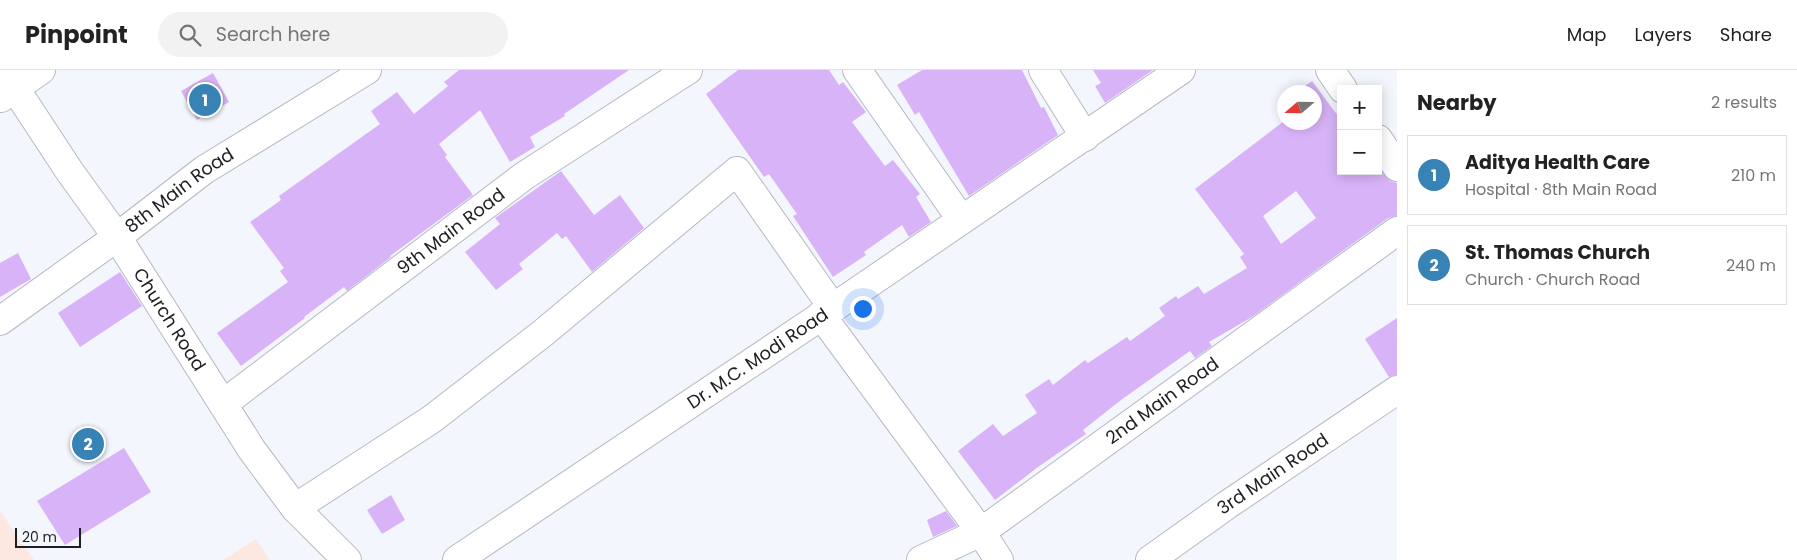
<!DOCTYPE html>
<html lang="en">
<head>
<meta charset="utf-8">
<style>
	:root { --surface:#fff; --page:#f2f2f2; --text:#222; --muted:#767676; --line:#e0e0e0; --accent:#3783b6 }
	body { margin:0; font-family:Poppins,sans-serif; background:var(--page); color:var(--text) }
	.controls { position:absolute; right:15px; top:15px; display:grid; overflow:hidden; border-radius:0px; box-shadow:0 2px 12px #0003 }
	.controls button { width:45px; height:45px; display:grid; place-items:center; padding:0; border:0; border-bottom:1px solid var(--line); background:var(--surface); color:var(--text); font:25px sans-serif }
	.compass { position:absolute; left:1277px; top:15px; width:45px; height:45px; border-radius:50%; background:var(--surface); box-shadow:0 2px 12px #0003; rotate:250deg }
	.scale { position:absolute; left:15px; bottom:12px; width:66px; box-sizing:border-box; padding-left:5px; border:2px solid #1d1e22; border-top:0; font-size:14px; line-height:18px; white-space:nowrap; color:#1d1e22; -webkit-text-stroke:4px #f4f6fe; paint-order:stroke }
	.you { position:absolute; left:862px; top:238px; width:18px; height:18px; margin:-12px; border:4px solid #fff; border-radius:50%; background:#1a73e8; box-shadow:0 0 0 8px #1a73e833 }
	.badge { display:grid; place-items:center; width:32px; height:32px; border-radius:50%; background:var(--accent); color:#fff; font-size:16px; font-weight:700 }
	.pin { position:absolute; translate:-50% -50%; border:2px solid #fff; box-shadow:0 1px 5px #0006 }
	.list { margin:0; padding:0; list-style:none }
	h2 { display:flex; justify-content:space-between; align-items:center; height:65px; margin:0; padding:0 20px; font-size:21px }
	h2 small { font-size:16px; font-weight:400; color:var(--muted) }
	.list li { display:grid; grid-template-columns:32px 1fr auto; gap:15px; align-items:center; box-sizing:border-box; height:80px; margin:0 10px 10px; padding:0 10px; border:1px solid var(--line); border-radius:0px }
	.list b { display:block; font-size:19px; white-space:nowrap }
	.list p { margin:0; font-size:16px; white-space:nowrap; color:var(--muted) }
	.list em { font-size:16px; font-style:normal; color:var(--muted) }
	.icon { flex:none; width:28px; height:28px; fill:none; stroke:currentColor; stroke-width:2; stroke-linecap:round; stroke-linejoin:round }
	.map { position:relative; flex:none; width:1397px; height:490px; overflow:hidden }
	header { display:flex; align-items:center; gap:30px; box-sizing:border-box; height:70px; padding:0 25px; background:var(--surface); border-bottom:1px solid var(--line) }
	header strong { font-size:24px }
	nav { display:flex; gap:28px; margin-inline-start:auto; font-size:18px }
	.search { width:350px; height:45px; background:var(--page); display:flex; align-items:center; gap:12px; box-sizing:border-box; padding:0 18px; border-radius:28px; color:var(--muted); font-size:19px }
	main { display:flex }
	aside { flex:1; background:var(--surface) }
	.map>svg:first-child { display:block }
	.education { fill:#fce8e0 }
	.building { fill:#d9b3f8; fill-rule:evenodd }
	.lines { fill:none; stroke-linecap:round; stroke-linejoin:round }
	.minor-casing { stroke:#b6b9c3; stroke-width:30 }
	.minor { stroke:#fff; stroke-width:28 }
	.labels { text-anchor:middle; stroke-width:4.5; stroke-linejoin:round; paint-order:stroke }
	.street-label { font-size:18px; fill:#1d1e22; stroke:#f4f6fe }
</style>
</head>
<body>
<header>
<strong>Pinpoint</strong>
<div class="search"><svg class="icon" aria-label="search" viewBox="0 0 24 24"><circle cx="10" cy="10" r="6"/><path d="M15 15l6 6"/></svg>Search here</div>
<nav><a>Map</a><a>Layers</a><a>Share</a></nav>
</header>
<main>
<div class="map">
<svg width="1397" height="490" viewBox="0 0 1397 490">
	<rect width="100%" height="100%" fill="#f4f6fe"/>
	<g class="education">
		<path d="M0,441l34,49h-34z"/>
		<path d="M256,469l14,21h-47z"/>
	</g>
	<g class="building">
		<path d="M459,0h170l-65,44 1,2 -35,21 5,10 -25,15 -30,-52 -41,34 8,11 -2,2 28,38 -83,61 1,1 -44,34 -3,-4 -40,30 1,1 -64,48 -24,-33 71,-51 -8,-11 4,-3 -34,-46 31,-22 -2,-4 101,-72 -9,-13 26,-19 17,22 34,-28 -4,-4z"/>
		<path d="M738,0h91l10,15 4,-3 23,30 -14,10 33,44 8,-6 27,34 -4,3 15,25 -22,15 -7,-12 -38,27 2,3 -33,22 -40,-61 4,-2 -28,-40 -5,3 -58,-83z"/>
		<path d="M922,0h100l19,38 3,-1 14,28 -89,61 -50,-84 -4,3 -18,-30z"/>
		<path d="M1093,0h60l-48,33 -10,-17 6,-3z"/>
		<path d="M213,3l16,29 -32,18 -16,-29z"/>
		<path d="M1312,11l29,39v51h37l1,-3 11,13 7,2v33l-9,2 -136,99 -43,25 3,4 -17,12 -5,-7 -69,49 -38,30 3,4 -48,33 -43,33 -37,-49 35,-27 10,12 34,-23 -12,-18 24,-16 4,6 32,-25 3,3 39,-26 3,4 35,-25 -6,-8 17,-12 2,3 20,-13 6,8 43,-26 -7,-11 4,-3 -49,-65 89,-68v1h30v-30h-18zM1296,121l20,27 -35,26 -18,-28z"/>
		<path d="M561,101l33,44 26,-20 24,33 -52,44 -26,-36 -4,3 -5,-6 -38,31 4,5 -27,21 -31,-38 35,-28 -5,-6z"/>
		<path d="M18,183l13,26 -31,18v-34z"/>
		<path d="M120,202l22,34 -62,41 -22,-34z"/>
		<path d="M1397,248v57l-8,2 -24,-38z"/>
		<path d="M124,378l27,44 -86,53 -28,-44z"/>
		<path d="M391,425l14,25 -23,14 -15,-24z"/>
		<path d="M946,441l11,15 -24,11 -6,-17z"/>
	</g>
	<g class="lines">
		<defs>
			<g id="minor">
				<path id="s1" d="M3,0l67,102 47,65 135,213 43,58 52,52"/>
				<path d="M857,0l104,149"/>
				<path d="M1043,0l42,67"/>
				<path d="M1330,0l13,19"/>
				<path d="M1,28l40,-28"/>
				<path d="M1378,69l19,28"/>
				<path d="M821,245l160,217 18,28"/>
				<path id="s2" d="M0,251l117,-84 87,-67 163,-100"/>
				<path id="s3" d="M223,334l301,-228 164,-106"/>
				<path d="M295,438l137,-89 111,-86 194,-162 96,137"/>
				<path id="s4" d="M457,490l376,-252 348,-238"/>
				<path id="s5" d="M921,490l60,-28 416,-301"/>
				<path id="s6" d="M1150,490l77,-55 170,-115"/>
			</g>
		</defs>
		<use href="#minor" class="minor-casing"/>
		<use href="#minor" class="minor"/>
	</g>
	<g class="labels">
		<g class="street-label">
			<text dy="6" stroke="none"><textPath href="#s2" startOffset="222">8th Main Road</textPath></text>
			<text dy="6" stroke="none"><textPath href="#s3" startOffset="286">9th Main Road</textPath></text>
			<text dy="6" stroke="none"><textPath href="#s1" startOffset="300">Church Road</textPath></text>
			<text dy="6" stroke="none"><textPath href="#s4" startOffset="362">Dr. M.C. Modi Road</textPath></text>
			<text dy="6" stroke="none"><textPath href="#s5" startOffset="290">2nd Main Road</textPath></text>
			<text dy="6" stroke="none"><textPath href="#s6" startOffset="150">3rd Main Road</textPath></text>
		</g>
	</g>
</svg>
<div class="controls">
<button>+</button>
<button>−</button>
</div>
<svg class="compass" viewBox="-18 -18 36 36"><path d="M0-13l5 13h-10z" fill="#e53935"/><path d="M0 13l5-13h-10z" fill="#767676"/></svg>
<div class="scale">20 m</div>
<div class="you"></div>
<div class="pin badge" style="left:205px;top:30px">1</div>
<div class="pin badge" style="left:88px;top:374px">2</div>
</div>
<aside>
<h2>Nearby<small>2 results</small></h2>
<ul class="list">
<li><span class="badge">1</span><div><b>Aditya Health Care</b><p>Hospital · 8th Main Road</p></div><em>210 m</em></li>
<li><span class="badge">2</span><div><b>St. Thomas Church</b><p>Church · Church Road</p></div><em>240 m</em></li>
</ul>
</aside>
</main>
</body>
</html>
